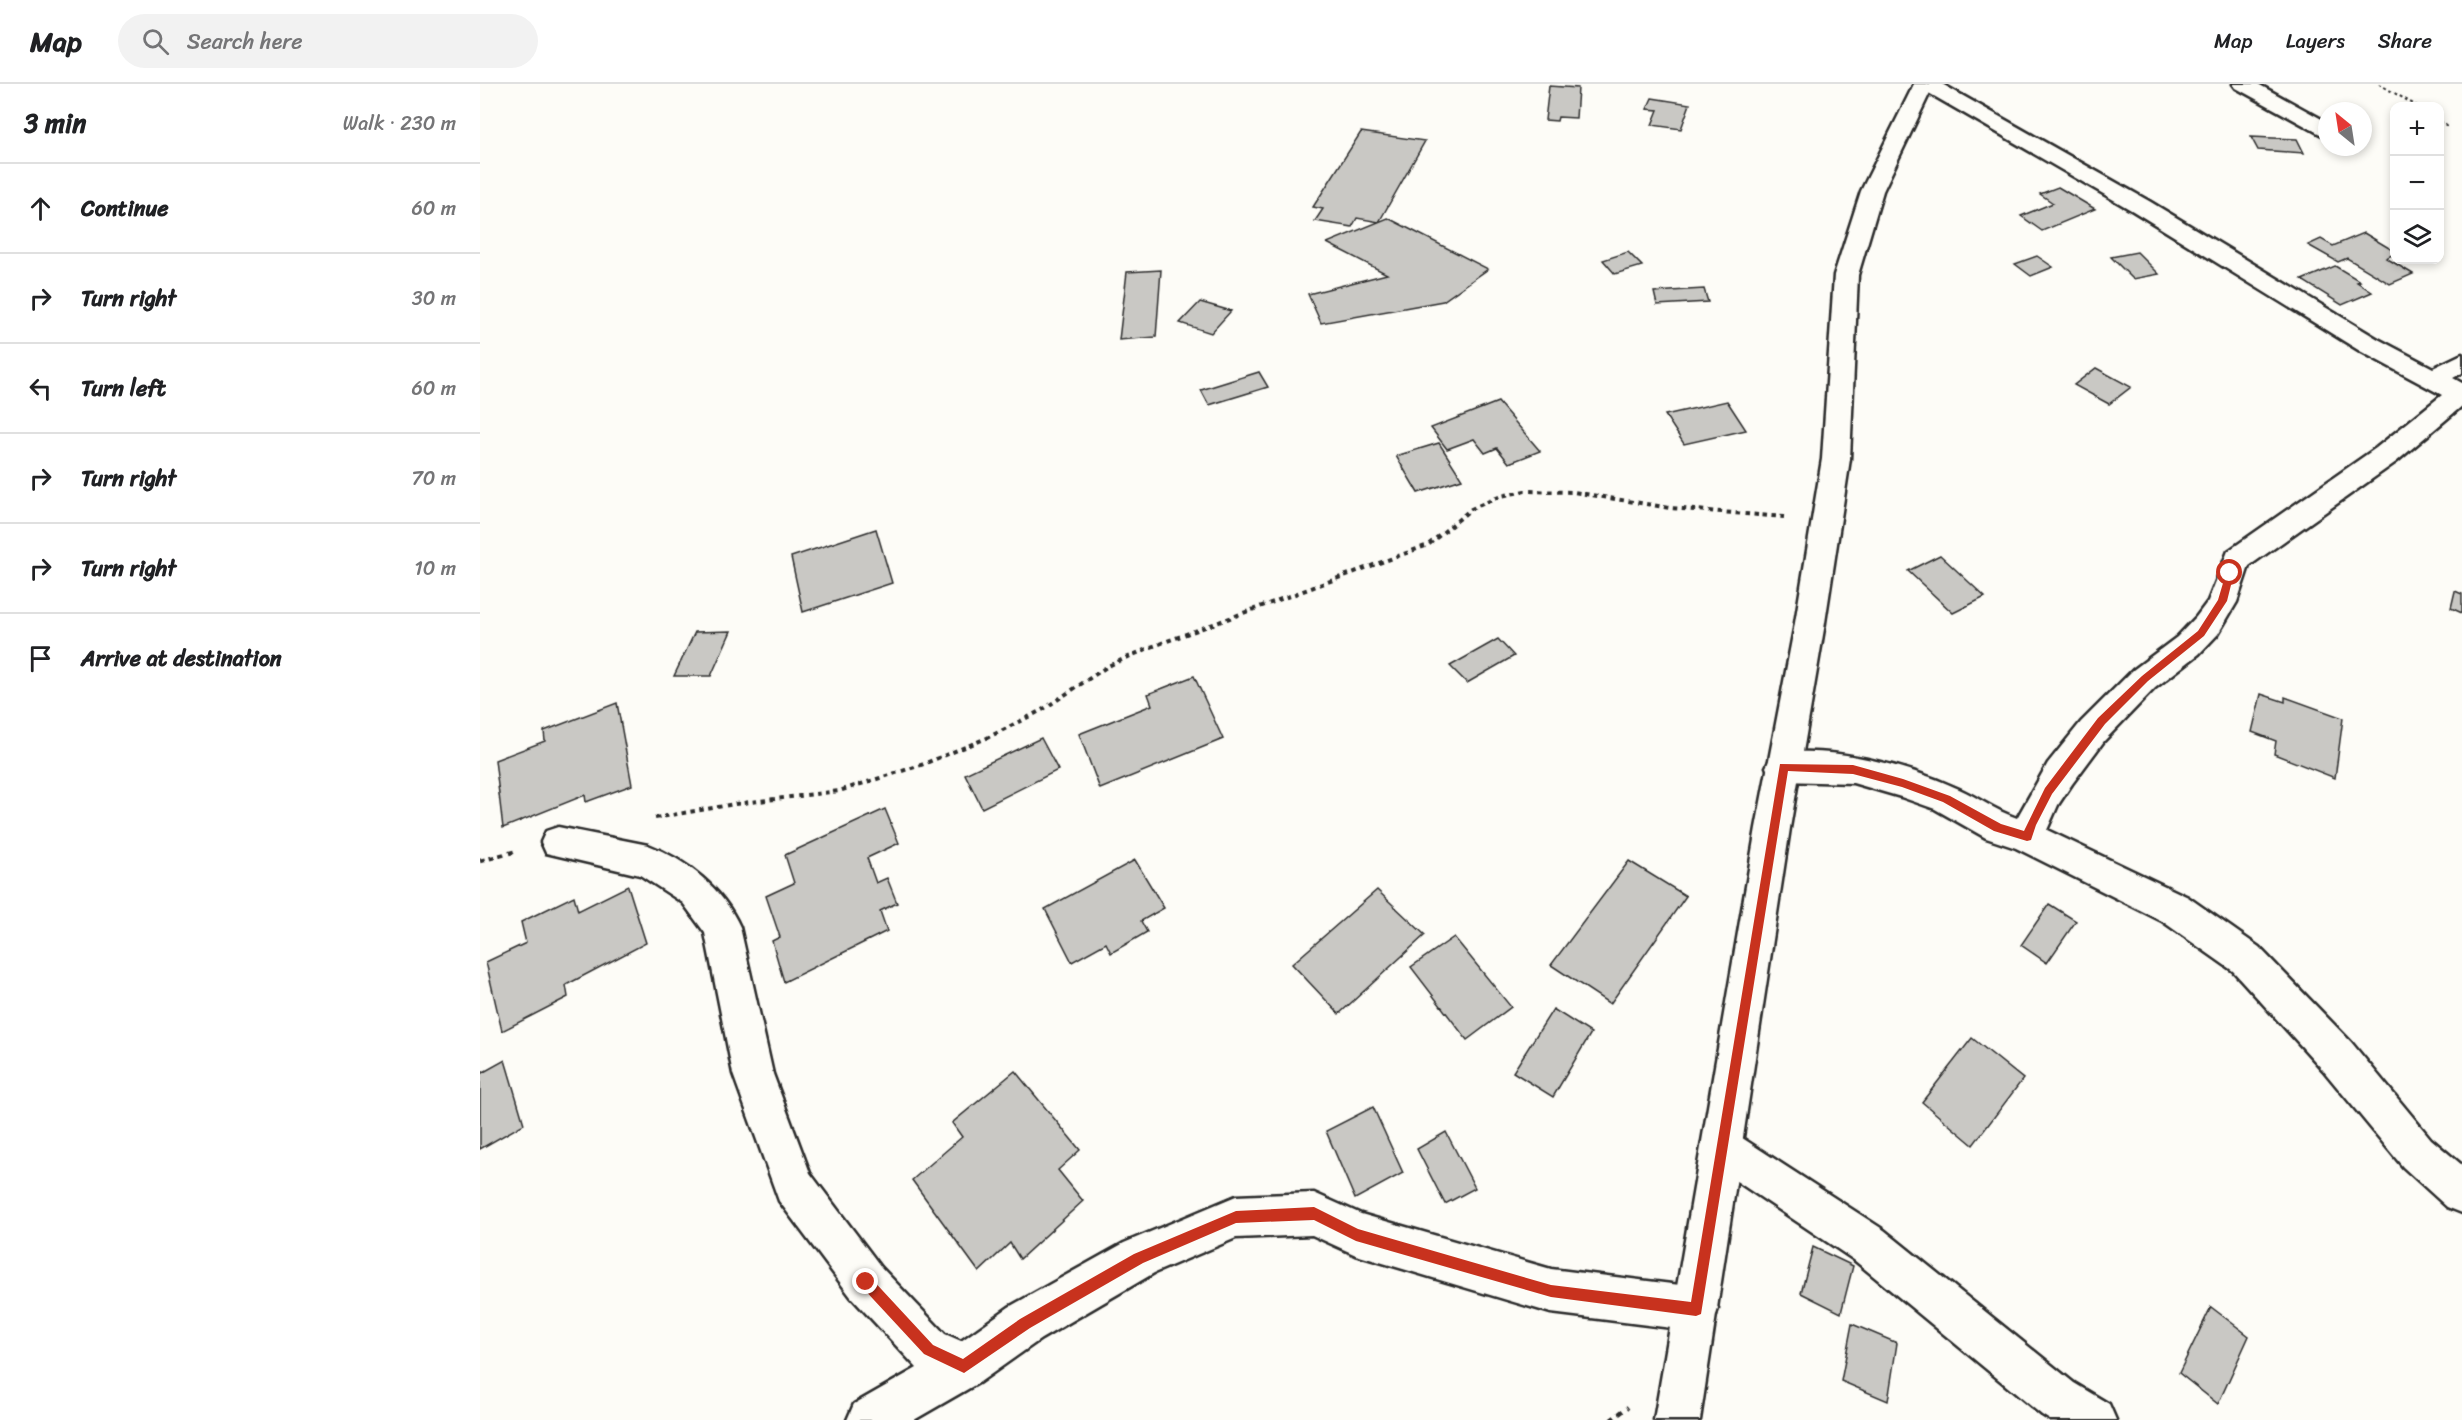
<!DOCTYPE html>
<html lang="en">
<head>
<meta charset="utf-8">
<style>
	:root { --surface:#fff; --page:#f2f2f2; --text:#202124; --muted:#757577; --line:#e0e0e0 }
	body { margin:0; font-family:Sriracha,sans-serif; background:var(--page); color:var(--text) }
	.controls { position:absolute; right:18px; top:18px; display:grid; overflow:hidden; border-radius:12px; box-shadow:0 3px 9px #0003 }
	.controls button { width:54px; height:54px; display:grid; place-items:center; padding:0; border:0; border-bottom:2px solid var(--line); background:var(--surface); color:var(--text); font:30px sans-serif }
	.compass { position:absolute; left:1838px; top:18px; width:54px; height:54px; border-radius:50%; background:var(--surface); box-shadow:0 3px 9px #0003; rotate:330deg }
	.stop { position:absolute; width:18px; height:18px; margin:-14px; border:4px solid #c8321e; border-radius:50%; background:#fff }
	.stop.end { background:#c8321e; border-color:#fff; box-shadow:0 2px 6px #0008 }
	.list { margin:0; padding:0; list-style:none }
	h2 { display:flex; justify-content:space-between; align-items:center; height:78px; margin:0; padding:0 24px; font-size:26px }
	h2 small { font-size:20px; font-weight:400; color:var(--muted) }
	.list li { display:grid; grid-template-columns:39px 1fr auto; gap:18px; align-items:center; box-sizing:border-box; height:90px; padding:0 24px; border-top:2px solid var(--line) }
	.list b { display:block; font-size:22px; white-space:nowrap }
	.list em { font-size:20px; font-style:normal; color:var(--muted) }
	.icon { flex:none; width:33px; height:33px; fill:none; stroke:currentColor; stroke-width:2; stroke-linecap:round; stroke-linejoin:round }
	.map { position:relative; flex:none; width:1982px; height:1336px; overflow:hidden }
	header { display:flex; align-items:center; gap:36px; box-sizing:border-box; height:84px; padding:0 30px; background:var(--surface); border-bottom:2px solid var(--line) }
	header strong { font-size:28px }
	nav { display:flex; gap:33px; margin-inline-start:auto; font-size:21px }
	.search { width:420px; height:54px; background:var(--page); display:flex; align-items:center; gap:15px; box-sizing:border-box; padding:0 21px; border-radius:33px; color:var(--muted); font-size:22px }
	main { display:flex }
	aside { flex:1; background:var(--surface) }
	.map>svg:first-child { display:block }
	.building { fill:#c9c8c4; stroke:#2b2b2b; stroke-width:1.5 }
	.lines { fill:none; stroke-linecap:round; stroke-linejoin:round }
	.minor-casing { stroke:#2b2b2b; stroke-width:5 }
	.tertiary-casing { stroke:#2b2b2b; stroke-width:5 }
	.path-far2 { stroke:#2b2b2b; stroke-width:2; stroke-dasharray:3 3; stroke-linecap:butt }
	.path-far1 { stroke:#2b2b2b; stroke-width:4; stroke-dasharray:4.5 4.5; stroke-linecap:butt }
	.path { stroke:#2b2b2b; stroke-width:4.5; stroke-dasharray:5 5; stroke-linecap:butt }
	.minor { fill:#fdfcf7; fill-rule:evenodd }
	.tertiary { fill:#fdfcf7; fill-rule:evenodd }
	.route { fill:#c8321e }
</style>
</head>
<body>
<header>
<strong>Map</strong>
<div class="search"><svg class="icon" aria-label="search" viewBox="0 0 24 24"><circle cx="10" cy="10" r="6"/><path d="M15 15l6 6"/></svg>Search here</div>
<nav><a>Map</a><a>Layers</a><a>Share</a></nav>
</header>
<main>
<aside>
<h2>3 min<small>Walk · 230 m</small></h2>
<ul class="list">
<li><svg class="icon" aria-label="ahead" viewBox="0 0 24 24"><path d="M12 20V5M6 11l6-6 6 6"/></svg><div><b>Continue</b></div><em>60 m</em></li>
<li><svg class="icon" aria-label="right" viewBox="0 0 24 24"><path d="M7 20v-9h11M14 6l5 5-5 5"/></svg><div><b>Turn right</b></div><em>30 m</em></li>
<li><svg class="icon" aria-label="left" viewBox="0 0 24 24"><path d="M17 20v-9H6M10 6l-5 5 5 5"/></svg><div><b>Turn left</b></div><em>60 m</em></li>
<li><svg class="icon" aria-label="right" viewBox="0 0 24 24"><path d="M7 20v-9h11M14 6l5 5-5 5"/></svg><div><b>Turn right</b></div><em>70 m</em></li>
<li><svg class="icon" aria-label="right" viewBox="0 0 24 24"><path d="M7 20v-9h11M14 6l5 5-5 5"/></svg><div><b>Turn right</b></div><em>10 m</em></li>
<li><svg class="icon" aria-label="arrive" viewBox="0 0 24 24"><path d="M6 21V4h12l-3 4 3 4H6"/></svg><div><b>Arrive at destination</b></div></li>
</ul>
</aside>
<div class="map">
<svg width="1982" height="1336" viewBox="0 0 1982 1336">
	<rect width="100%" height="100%" fill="#fdfcf7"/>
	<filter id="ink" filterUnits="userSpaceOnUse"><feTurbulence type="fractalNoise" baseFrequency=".0167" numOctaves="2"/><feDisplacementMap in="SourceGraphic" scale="12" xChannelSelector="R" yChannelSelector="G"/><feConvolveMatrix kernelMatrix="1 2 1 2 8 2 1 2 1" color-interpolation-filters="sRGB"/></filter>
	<g filter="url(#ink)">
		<g class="building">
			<path d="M1069,2l29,2 -2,30 -18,-1 -1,4 -12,-1z"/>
			<path d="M1172,14l38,6 -9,25 -29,-4 6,-15 -11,-1z"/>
			<path d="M881,48l64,9 -46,81 -22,-4 -5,9 -37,-6 8,-12 -10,-2z"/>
			<path d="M1771,53l46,2 7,14 -46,-3z"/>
			<path d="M1578,103l37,22 -53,22 -21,-15 32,-13 -13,-9z"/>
			<path d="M908,134l100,51 -45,32 -122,22 -13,-29 79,-20 -60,-31z"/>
			<path d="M1884,149l30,18v3l-8,4 27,16 -23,10 -43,-26 -9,4 -30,-17 13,-6 12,7z"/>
			<path d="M1148,168l14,14 -27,8 -12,-14z"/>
			<path d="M1657,168l22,22 -26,5 -22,-22z"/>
			<path d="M1557,172l16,11 -22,9 -16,-12z"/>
			<path d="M1855,182l25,15 -3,1 15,10 -30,13 -40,-25z"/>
			<path d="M681,186l-5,67 -37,3 8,-68z"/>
			<path d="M1224,205l4,13 -51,3 -3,-13z"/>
			<path d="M720,218l31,9 -20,22 -31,-10z"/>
			<path d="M1616,284l35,19 -22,17 -35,-19z"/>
			<path d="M779,288l9,15 -59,18 -8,-15z"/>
			<path d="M1247,317l19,29 -62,14 -19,-29z"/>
			<path d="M1018,318l42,49 -31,12 -12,-15 -12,5 -11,-14 -27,10 -16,-21z"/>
			<path d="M959,359l23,36 -44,14 -22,-37z"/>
			<path d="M396,445l16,54 -89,29 -12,-55z"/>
			<path d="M1460,471l45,42 -32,16 -45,-42z"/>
			<path d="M1975,507l7,3v19l-11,-5z"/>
			<path d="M251,547l-20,45h-37l21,-44z"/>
			<path d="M1018,555l16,17 -47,27 -17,-17z"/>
			<path d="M714,592l29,63 -123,50 -21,-55 73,-29 -4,-11z"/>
			<path d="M1781,610l24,8v-5l58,21 -8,60 -61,-24 2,-13 -24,-9z"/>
			<path d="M137,619l15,82 -46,17 -1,-7 -82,33 -8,-68 50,-19 -1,-10z"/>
			<path d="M561,654l17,32 -76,38 -17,-34z"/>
			<path d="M405,725l14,34 -32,15 9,25 11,-5 10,25 -17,8 7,20 -103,51 -12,-41 8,-4 -14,-41 28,-13 -9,-28z"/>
			<path d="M655,776l29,48 -23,13 6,11 -36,21 -5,-10 -34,19 -27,-53z"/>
			<path d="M1149,777l57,35 -76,108 -59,-39z"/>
			<path d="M148,802l18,57 -80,42 2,12 -66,34 -16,-69 40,-19 -5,-21 53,-26 4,15z"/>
			<path d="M897,806l48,45 -86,79 -47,-50z"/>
			<path d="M1569,820l27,17 -29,42 -26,-18z"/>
			<path d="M974,853l57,70 -44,33 -56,-73z"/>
			<path d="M1073,925l38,24 -38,64 -40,-25z"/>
			<path d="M1492,954l51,41 -50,66 -51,-43z"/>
			<path d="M25,976l19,64 -44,25v-75z"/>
			<path d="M535,987l65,79 -22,20 25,31 -63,58 -10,-16 -31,29 -67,-92 50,-43 -10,-14z"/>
			<path d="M893,1023l30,66 -48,26 -29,-68z"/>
			<path d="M966,1048l29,56 -30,16 -28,-55z"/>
			<path d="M1333,1163l40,19 -12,47 -40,-20z"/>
			<path d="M1731,1223l38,29 -31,68 -39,-31z"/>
			<path d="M1372,1240l45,19 -9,58 -47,-20z"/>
		</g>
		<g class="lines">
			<defs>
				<g id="minor">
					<path d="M1437,0h25l207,117 229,138 55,29 29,-14v19l-9,5 9,5v23l-66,56 -147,104 -12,36 -19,32 -19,20 -44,34 -51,53 -32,43 -14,21 -11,25 141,67 71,50 92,95 80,97 31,26v48l-15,-6 -44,-40 -80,-97 -90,-99 -71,-50 -146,-73 -30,-10 -51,-29 -34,-12 -48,-14 -70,-2 -12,-4 -5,-10 5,-10c48,-17 143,11 188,32 20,9 37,22 58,29l31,-55 33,-41 52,-52 44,-33 19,-20 12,-16 20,-50 148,-103 66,-53 -82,-44 -227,-140 -213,-123z"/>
					<path d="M1753,0h25l69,38v14l-7,-2 -84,-46z"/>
					<path d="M78,743l90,18c39,15 75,44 92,82l33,147 37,99 71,94 64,67 16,7 48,-34 115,-64 112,-47 78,-3 47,21 190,55 145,18 16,6 6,16 -6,16 -16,6 -145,-18 -195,-58 -44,-20 -76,3 -82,35 -113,66 -61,43 -66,38h-67l7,-16 63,-36 -66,-71 -72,-96 -46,-127 -28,-141 -22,-30 -43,-28 -94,-22 -5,-11 5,-11z"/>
					<path d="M1242,1044l14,6 148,96 190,153 35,21 7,16h-66l-8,-5 -188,-155 -146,-98 -6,-14 6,-14z"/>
				</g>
				<path id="tertiary" d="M1434,0h20l-51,107 -25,84 -8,184 -26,170 -34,199 -90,592h-46l102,-592 38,-199 28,-170 12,-184 27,-84z"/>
			</defs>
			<use href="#minor" class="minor-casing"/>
			<use href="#tertiary" class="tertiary-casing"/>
			<g class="path-far2">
				<path d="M1899,0l38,22"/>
				<path d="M1960,37l8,6"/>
			</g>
			<path class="path-far1" d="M175,734l80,-14 104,-13 82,-26 66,-27 55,-28 66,-44 43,-19 277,-102 43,-36 30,-13 24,-5 48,1 97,16 114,9"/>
			<g class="path">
				<path d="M0,777l37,-10"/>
				<path d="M1131,1336l17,-13"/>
			</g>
			<use href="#minor" class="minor"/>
			<use href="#tertiary" class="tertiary"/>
		</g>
	</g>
	<path class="route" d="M1750,485l4,4 -7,28 -23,35 -56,45 -43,43 -53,70 -16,31 -5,15 -4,1 -33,-10 -51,-29 -41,-15 -49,-13 -65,-3 -87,543 -5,2 -145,-19 -195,-56 -42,-21 -78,3 -93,40 -113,65 -66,45 -40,-19 -63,-68 -2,-4 2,-5 5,-1 4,1 63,68 30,14 57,-40 114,-65 102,-43 78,-4 44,22 193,56 140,17 89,-538 73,1 50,14 47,17 51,28 23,7 21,-43 53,-70 44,-42 56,-45 20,-31 8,-27z"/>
</svg>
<div class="controls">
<button>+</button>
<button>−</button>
<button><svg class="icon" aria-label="layers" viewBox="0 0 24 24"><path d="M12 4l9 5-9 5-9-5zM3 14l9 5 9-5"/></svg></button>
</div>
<svg class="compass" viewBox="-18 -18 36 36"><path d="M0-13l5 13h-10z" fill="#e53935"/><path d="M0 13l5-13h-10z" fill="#757577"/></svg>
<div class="stop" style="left:1750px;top:489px"></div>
<div class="stop end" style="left:386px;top:1198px"></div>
</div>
</main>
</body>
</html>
